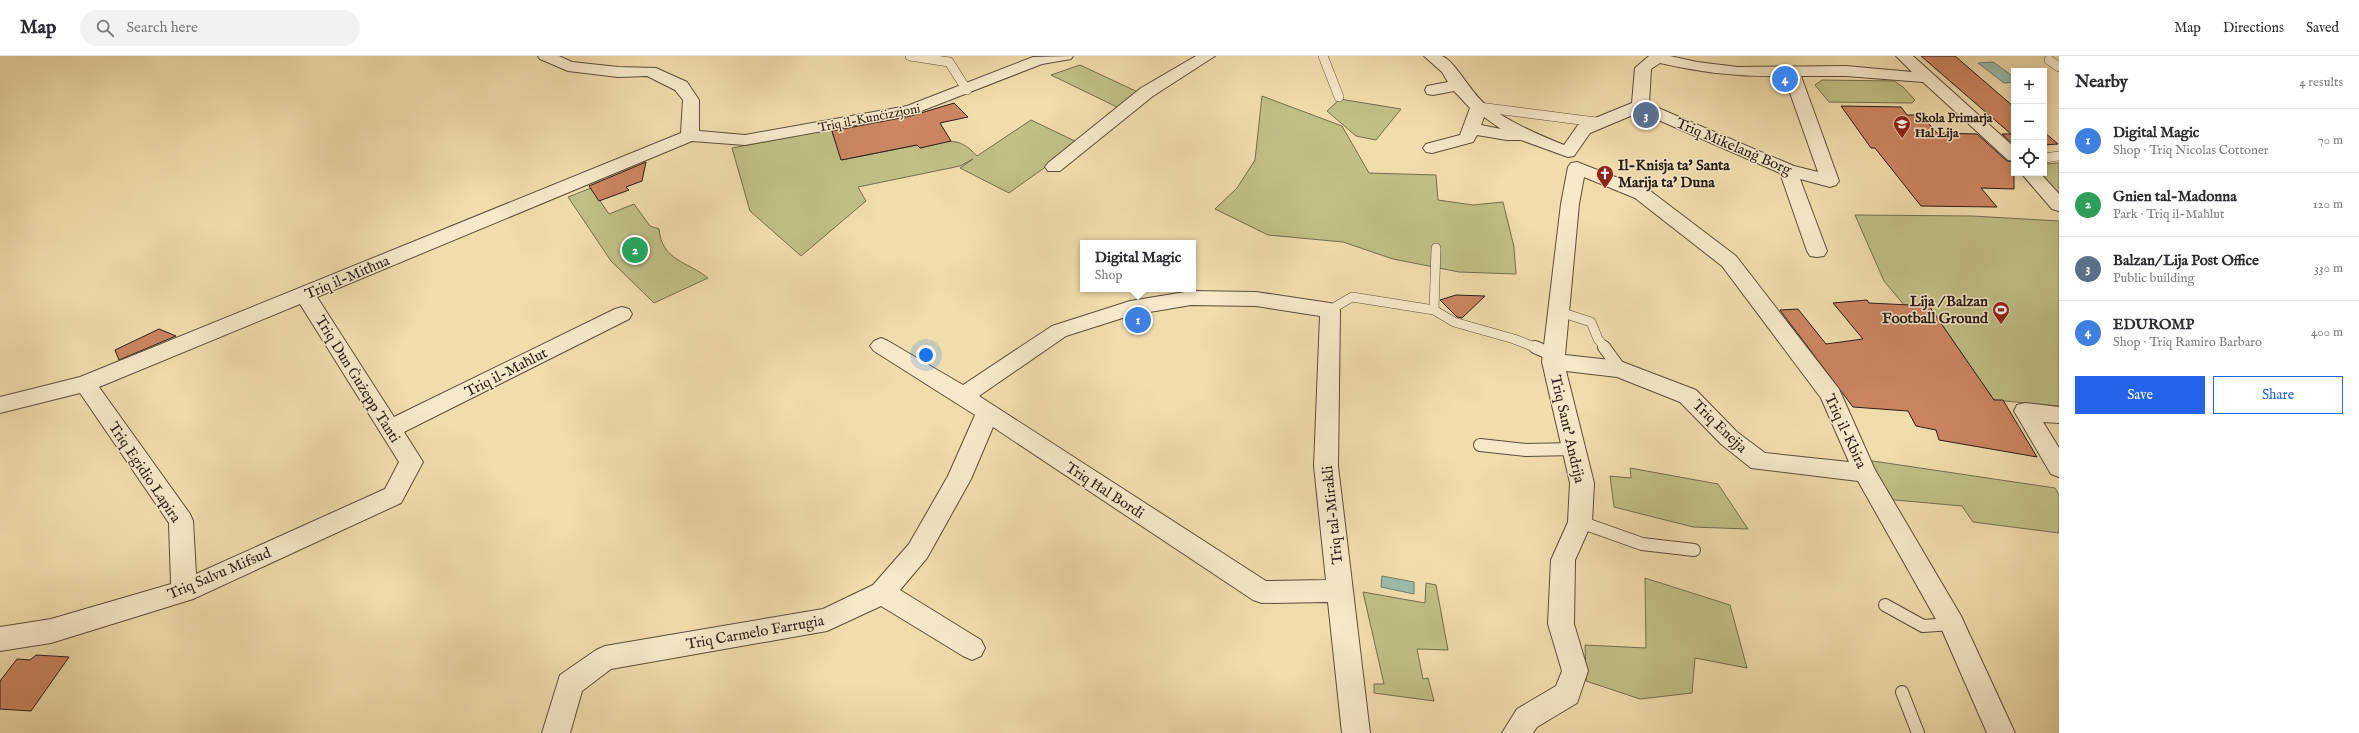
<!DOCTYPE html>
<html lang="en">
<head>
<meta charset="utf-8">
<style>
	:root { --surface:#fff; --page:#f2f2f3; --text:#2b2b33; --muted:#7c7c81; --line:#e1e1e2; --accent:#2563eb }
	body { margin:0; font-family:"IM FELL English",serif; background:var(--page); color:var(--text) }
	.controls { position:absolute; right:12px; top:12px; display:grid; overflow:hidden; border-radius:0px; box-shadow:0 2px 10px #0003 }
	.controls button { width:36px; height:36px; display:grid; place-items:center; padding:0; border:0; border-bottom:1px solid var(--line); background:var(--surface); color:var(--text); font:20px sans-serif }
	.you { position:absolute; left:926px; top:299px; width:14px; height:14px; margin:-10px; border:3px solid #fff; border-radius:50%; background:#1a73e8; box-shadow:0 0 0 6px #1a73e833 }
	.badge { display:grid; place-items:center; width:26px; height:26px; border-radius:50%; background:var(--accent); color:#fff; font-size:13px; font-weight:700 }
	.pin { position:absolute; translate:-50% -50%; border:2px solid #fff; box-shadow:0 1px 4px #0006 }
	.popup { position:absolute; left:1080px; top:184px; width:116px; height:52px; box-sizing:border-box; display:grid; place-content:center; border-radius:0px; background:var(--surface); filter:drop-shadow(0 1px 3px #0005); font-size:13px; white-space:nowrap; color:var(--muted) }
	.popup b { font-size:15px; color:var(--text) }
	.popup::after { content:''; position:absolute; left:50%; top:100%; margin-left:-8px; border:8px solid transparent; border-top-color:var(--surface) }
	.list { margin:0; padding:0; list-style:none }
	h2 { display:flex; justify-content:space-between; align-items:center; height:52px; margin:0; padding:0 16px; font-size:17px }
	h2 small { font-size:13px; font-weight:400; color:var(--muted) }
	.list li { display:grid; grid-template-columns:26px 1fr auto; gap:12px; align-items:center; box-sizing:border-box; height:64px; padding:0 16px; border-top:1px solid var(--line) }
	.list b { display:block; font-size:15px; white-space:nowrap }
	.list p { margin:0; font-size:13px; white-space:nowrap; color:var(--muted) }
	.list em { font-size:13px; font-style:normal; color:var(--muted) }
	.actions { display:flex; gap:8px; padding:12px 16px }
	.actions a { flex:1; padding:9px 0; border:1px solid var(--accent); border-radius:0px; text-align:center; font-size:14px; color:var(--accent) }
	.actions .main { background:var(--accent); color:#fff }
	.icon { flex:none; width:22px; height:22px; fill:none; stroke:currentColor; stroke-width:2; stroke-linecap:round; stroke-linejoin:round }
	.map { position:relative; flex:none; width:2059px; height:677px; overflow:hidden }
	header { display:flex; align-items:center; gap:24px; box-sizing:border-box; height:56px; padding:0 20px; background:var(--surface); border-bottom:1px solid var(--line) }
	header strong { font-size:19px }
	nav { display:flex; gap:22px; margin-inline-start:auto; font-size:14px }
	.search { width:280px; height:36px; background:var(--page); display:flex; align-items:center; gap:10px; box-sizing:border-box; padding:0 14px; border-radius:22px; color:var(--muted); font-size:15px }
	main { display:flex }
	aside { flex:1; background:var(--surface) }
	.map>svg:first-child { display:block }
	.green { fill:#c0bf86; stroke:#746e4e }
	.water { fill:#9bbca9; stroke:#6d7d6e }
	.building { fill:#cc8562; stroke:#291e16 }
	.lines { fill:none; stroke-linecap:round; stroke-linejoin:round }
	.service-far1-casing { stroke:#5b4e3c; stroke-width:10 }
	.service-casing { stroke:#5b4e3c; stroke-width:14 }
	.minor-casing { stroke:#5b4e3c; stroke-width:2 }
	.service-far1 { stroke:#f6e8c9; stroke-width:9 }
	.service { stroke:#f6e8c9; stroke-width:12 }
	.minor { fill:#f6e8c9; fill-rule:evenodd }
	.labels { text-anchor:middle; stroke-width:3; stroke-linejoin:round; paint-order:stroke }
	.far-street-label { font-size:13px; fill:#291e16; stroke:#f6e8c9 }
	.far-poi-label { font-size:13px; font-weight:bold; fill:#291e16; stroke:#f6e8c9; text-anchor:start }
	.street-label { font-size:15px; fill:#291e16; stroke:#f6e8c9 }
	.poi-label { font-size:15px; font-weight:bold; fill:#291e16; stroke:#f6e8c9; text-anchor:start }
</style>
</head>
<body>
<header>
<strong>Map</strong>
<div class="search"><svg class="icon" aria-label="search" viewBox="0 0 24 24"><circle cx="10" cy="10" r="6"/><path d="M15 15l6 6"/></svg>Search here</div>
<nav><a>Map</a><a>Directions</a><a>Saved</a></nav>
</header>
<main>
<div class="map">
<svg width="2059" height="677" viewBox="0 0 2059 677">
	<rect width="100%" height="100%" fill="#f1dcac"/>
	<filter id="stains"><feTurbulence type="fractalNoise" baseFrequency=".005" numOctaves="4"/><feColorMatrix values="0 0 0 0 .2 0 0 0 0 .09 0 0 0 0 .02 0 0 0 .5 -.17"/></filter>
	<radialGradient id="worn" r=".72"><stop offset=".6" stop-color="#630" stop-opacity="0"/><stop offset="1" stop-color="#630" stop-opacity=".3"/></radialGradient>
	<g class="green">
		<path d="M1080,9l60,28 -19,16 -70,-34z"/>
		<path d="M1822,24l72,1 9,6 12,13 -3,3 -83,-1 -14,-17z"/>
		<path d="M1262,40l80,30 27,47 67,2 2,25 35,5 30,-3 11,45 2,27 -57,-2 -66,-13 -50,-17 -75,-7 -53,-26 22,-21 18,-28z"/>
		<path d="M1340,43l61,10 -25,31 -20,-4 -29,-25z"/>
		<path d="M1031,64l48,23 -70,50 -49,-25 13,-9 -13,7 -102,21 8,14 -65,55 -51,-45 -18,-63 99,-19 11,31 75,-15 3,3c26,-6 37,-14 57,8z"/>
		<path d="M2059,107v32l-22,-22h7v-9z"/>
		<path d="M591,132l18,26 25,-10 16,22 9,3c3,32 28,32 49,49l-54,25 -43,-42 -43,-64z"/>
		<path d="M1855,159l117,1 87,5v185l-65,-6 -65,-94 -25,-1 -20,-24z"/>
		<path d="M1866,404l189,28 4,7v38l-86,-11 -11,-16 -78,-7z"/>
		<path d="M1630,412l88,16 30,45 -55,-2 -79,-20 -4,-31 21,2z"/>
		<path d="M1645,522l85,27 17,63 -52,-10 -3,35 -52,6 -54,-18 -1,-36 61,3z"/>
		<path d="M1426,527l10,2 12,65 -31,-1 6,30 5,-1 6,23 -60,-8v-9h10l-21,-92 62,11z"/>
	</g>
	<g class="water">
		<path d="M1993,6l21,15v5l-10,1 -26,-20z"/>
		<path d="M1382,520l32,6v12l-33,-7z"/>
	</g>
	<g class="building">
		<path d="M1921,0h34l59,51v38l-12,-11h9z"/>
		<path d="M954,47l14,14 -28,6 11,18 -31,7 -3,-3 -76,15 -9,-29 79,-15z"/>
		<path d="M1841,50l60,1 6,8h14l16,18 40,1 30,27 7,1v27l-33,-1 16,19 -76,-1 -46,-58h-4z"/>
		<path d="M2044,76l14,12 -14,1z"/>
		<path d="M646,106l-4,19 -16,6 3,3 -30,11 -10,-15z"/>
		<path d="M1456,239l29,1 -23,22 -5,-1 -17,-17z"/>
		<path d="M1867,244l2,3 60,3 65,94h9l34,57 -98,-17 -3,-10 -20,-4 -8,-15 -55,-4 -73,-97 18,-1 28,35 37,-5 -30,-36z"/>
		<path d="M159,273l17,7 -57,24 -4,-10z"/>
		<path d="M36,599l33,2 -38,54 -31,-2v-28l17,-22 13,1z"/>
	</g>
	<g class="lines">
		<defs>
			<g id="service-far1">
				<path d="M910,0l39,6 18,28"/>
				<path d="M1323,0l16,41"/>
				<path d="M2049,4l10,7"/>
				<path d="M1479,51l117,15"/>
				<path d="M2044,102l15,-2"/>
				<path d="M1330,254l22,-13 82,13 20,12 60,17 23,9"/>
				<path d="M1434,254l2,-62"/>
				<path d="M1560,256l31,10 7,17 7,9"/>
			</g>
			<g id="service">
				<path d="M1535,291l18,8"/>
				<path d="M1604,291l16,22"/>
				<path d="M1480,389l46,5 49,-1"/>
				<path d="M1580,466l62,22 52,6"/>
				<path d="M1885,549l38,21 29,-2"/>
				<path d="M1902,636l16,41"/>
			</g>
			<g id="minor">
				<path d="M538,0h21l13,6 46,5 38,1 31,14 12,18v31l46,4 162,-29 126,-49 40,-1 -2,3 -29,5 -131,51 -166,30 -53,-4 -375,156 77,120 221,-108 7,-2 7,2 3,5 -3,5 -225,113 19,30 -22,41 -208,96 -142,44 -51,8v-24l51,-8 120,-35 -2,-61 -89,-130 -80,20v-16l80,-20 601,-244 2,-33 -8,-10 -28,-14 -29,1 -50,-6 -28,-12zM300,248l99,158 -14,27 -189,85 -3,-53 -3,-7 -91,-127z"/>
				<path d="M1196,0h19l-62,40 -93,75h-12l-3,-4 3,-4 93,-75z"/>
				<path d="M1424,0c5,0 14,0 18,0 13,5 29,37 43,48 24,18 52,30 79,41l14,-20 54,-22 3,-35 14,-12h21l27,6 41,5 108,-1 66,6 -16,-16h17l101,91v14l-6,-1 -85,-78 -77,-6h-45l38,105 -3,4 -6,2 -30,-8 27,72 -3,5 -7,1 -7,-1 -3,-5 -27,-78 -140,-61 -50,21 -16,23 -6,1 -47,-17h-14l-30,-5 -4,7 -41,11 -6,-1 -3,-4 3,-4 34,-9 10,-27 -16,-17 -21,4 -6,-1 -2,-4 2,-4 21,-4 -6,-10zM1660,7c44,10 79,14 124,13l34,96 -24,-6 -145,-62 2,-35zM1484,61l17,12 -20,-4z"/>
				<path d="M1577,106l72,28 87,66 103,133 36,81 86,146 54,117h-28l-45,-103 -84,-149 -107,-13 -30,-24 -41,-42 -63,-25 -51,-6 28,112 -2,39 -17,38 -1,64 14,47 -11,32 -40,24 -4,6h-31l15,-24 39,-23 6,-15 -14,-47 3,-64 17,-38 2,-39 -28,-121 19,-158 7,-37 3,-4zM1584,121l51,21 87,68 99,132 28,64 -84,-9 -28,-21 -41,-42 -76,-29 -55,-6 14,-151z"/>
				<path d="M2021,117h19l19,21v17l-7,-2z"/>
				<path d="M1191,235l65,1 74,11 7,2 3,5 -2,156 32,267h-28l-14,-131 -66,1 -9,-3 -260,-173 -22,52 -44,79 -27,32 81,50 4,8 -4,8 -9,4 -9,-4 -82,-50 -54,25 -216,38 -29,22 -12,42h-28l18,-58 36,-25 9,-4 218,-37 50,-24 36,-41 39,-68 27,-61 -101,-64 -4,-5 4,-5 7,-3 7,3 75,44 89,-59 78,-25zM1191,249l65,1 64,10 -6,150 12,114 -60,1 -287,-185 87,-60 66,-21z"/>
				<path d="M2025,347l34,4v16l-16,-1 16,26v29l-8,-3 -37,-63 3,-6z"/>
			</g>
		</defs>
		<use href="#service-far1" class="service-far1-casing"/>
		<use href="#service" class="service-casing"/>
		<use href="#minor" class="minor-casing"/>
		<use href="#service-far1" class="service-far1"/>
		<use href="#service" class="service"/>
		<use href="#minor" class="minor"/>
	</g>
	<defs>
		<symbol id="school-pin" viewBox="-11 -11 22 30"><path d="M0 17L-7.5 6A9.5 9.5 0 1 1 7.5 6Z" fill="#8f2418" stroke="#f6e8c9"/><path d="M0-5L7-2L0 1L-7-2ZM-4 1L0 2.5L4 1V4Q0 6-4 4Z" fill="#fff"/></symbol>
		<symbol id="church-pin" viewBox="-11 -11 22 30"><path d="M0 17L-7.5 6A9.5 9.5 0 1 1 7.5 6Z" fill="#8f2418" stroke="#f6e8c9"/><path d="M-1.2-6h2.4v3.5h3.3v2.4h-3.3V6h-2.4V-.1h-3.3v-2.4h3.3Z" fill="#fff"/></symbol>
		<symbol id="stadium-pin" viewBox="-11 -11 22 30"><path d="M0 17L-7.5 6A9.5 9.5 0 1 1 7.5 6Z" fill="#8f2418" stroke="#f6e8c9"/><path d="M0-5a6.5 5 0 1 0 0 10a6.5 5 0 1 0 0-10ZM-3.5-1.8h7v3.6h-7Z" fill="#fff"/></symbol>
	</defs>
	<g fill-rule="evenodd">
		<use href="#school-pin" x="1892" y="58" width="20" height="27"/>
		<use href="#church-pin" x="1595" y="108" width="20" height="27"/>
		<use href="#stadium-pin" x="1991" y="244" width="20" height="27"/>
	</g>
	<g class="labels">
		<g class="far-street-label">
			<text transform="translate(869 61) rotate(-11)" y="5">Triq il-Kunċizzjoni</text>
		</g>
		<g class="far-poi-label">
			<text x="1915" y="66">Skola Primarja<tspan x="1915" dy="15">Ħal Lija</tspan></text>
		</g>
		<g class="street-label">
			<text transform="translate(1734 90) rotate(23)" y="5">Triq Mikelanġ Borg</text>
			<text transform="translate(347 221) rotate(-23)" y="5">Triq il-Mitħna</text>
			<text transform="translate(506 316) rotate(-27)" y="5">Triq il-Maħlut</text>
			<text transform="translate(358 323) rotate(58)" y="5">Triq Dun Ġużepp Tanti</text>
			<text transform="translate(1720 370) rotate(44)" y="5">Triq Enejja</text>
			<text transform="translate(1568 373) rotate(77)" y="5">Triq Sant' Andrija</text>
			<text transform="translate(1846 375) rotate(65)" y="5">Triq il-Kbira</text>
			<text transform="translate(145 416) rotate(56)" y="5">Triq Egidio Lapira</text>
			<text transform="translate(1105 434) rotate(33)" y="5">Triq Ħal Bordi</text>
			<text transform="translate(1332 459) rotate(-96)" y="5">Triq tal-Mirakli</text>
			<text transform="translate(219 517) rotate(-23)" y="5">Triq Salvu Mifsud</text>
			<text transform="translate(755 576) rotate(-10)" y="5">Triq Carmelo Farrugia</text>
		</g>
		<g class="poi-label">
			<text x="1618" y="114">Il-Knisja ta' Santa<tspan x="1618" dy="17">Marija ta' Duna</tspan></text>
			<text x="1988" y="250" text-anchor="end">Lija / Balzan<tspan x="1988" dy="17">Football Ground</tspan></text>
		</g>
	</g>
	<rect width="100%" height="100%" filter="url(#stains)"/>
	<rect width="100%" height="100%" fill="url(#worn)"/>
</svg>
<div class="controls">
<button>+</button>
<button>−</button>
<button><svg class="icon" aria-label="locate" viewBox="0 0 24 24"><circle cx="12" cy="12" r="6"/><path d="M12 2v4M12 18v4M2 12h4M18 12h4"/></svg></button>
</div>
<div class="you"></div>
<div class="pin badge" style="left:1138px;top:264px;background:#3f7fe0">1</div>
<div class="popup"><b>Digital Magic</b>Shop</div>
<div class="pin badge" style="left:635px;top:194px;background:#2e9e5b">2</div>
<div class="pin badge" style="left:1646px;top:59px;background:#5c6f8a">3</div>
<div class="pin badge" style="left:1785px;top:23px;background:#3f7fe0">4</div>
</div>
<aside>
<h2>Nearby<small>4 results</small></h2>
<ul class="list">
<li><span class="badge" style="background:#3f7fe0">1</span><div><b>Digital Magic</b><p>Shop · Triq Nicolas Cottoner</p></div><em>70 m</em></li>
<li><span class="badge" style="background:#2e9e5b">2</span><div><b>Gnien tal-Madonna</b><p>Park · Triq il-Maħlut</p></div><em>120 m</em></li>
<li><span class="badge" style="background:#5c6f8a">3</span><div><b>Balzan/ Lija Post Office</b><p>Public building</p></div><em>330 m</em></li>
<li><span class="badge" style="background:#3f7fe0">4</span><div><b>EDUROMP</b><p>Shop · Triq Ramiro Barbaro</p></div><em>400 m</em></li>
</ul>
<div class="actions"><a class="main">Save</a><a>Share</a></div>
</aside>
</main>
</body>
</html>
